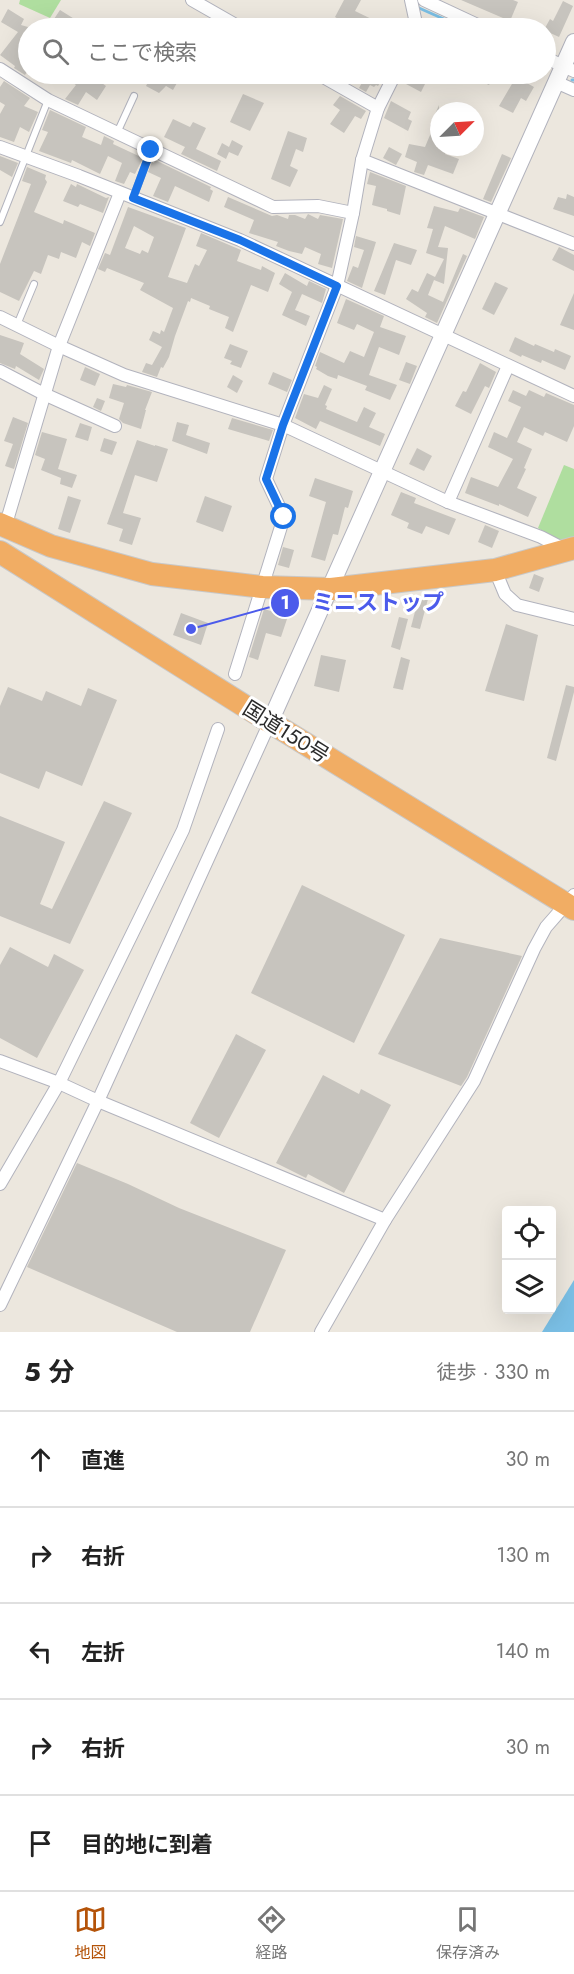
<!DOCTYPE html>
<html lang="ja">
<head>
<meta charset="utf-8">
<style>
	:root { --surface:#fff; --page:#f6f6f6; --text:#222; --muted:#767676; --line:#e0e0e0; --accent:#b45309 }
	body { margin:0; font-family:Jost,"Noto Sans JP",sans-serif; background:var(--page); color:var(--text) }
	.controls { position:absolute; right:18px; bottom:18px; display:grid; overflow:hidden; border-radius:6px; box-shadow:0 6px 24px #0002 }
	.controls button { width:54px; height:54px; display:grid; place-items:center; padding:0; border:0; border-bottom:2px solid var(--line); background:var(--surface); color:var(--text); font:30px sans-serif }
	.compass { position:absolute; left:430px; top:102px; width:54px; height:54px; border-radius:50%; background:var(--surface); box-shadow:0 6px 24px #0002; rotate:66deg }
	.stop { position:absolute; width:18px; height:18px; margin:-14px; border:4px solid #1a73e8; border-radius:50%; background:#fff }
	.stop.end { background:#1a73e8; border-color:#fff; box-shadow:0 2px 6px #0008 }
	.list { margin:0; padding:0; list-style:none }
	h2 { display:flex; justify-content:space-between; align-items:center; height:78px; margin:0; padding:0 24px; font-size:26px }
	h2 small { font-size:20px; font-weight:400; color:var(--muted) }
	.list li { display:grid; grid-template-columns:39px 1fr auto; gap:18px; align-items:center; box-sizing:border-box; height:96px; padding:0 24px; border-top:2px solid var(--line) }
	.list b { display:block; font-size:22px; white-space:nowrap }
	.list em { font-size:20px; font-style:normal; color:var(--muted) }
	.icon { flex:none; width:33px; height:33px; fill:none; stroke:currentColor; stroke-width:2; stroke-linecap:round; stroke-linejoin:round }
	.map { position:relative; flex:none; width:574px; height:1332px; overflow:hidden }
	.search { position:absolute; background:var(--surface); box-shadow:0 6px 24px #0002; left:18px; right:18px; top:18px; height:66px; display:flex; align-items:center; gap:15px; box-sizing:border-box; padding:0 21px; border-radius:33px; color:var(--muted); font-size:22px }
	.sheet { height:558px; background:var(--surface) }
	nav { display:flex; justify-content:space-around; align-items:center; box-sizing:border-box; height:84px; border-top:2px solid var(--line); background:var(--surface); font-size:16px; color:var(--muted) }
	nav a { display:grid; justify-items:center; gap:3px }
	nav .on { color:var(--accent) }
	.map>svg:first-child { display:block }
	.green { fill:#afde9f }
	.water { fill:#7abfe5 }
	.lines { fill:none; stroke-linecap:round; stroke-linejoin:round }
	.stream { stroke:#7abfe5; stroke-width:3 }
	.building { fill:#c7c4be; fill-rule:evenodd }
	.lane-casing { stroke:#b2b3bd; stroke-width:8 }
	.street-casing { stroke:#b2b3bd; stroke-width:14 }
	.secondary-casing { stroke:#b2b3bd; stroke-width:18 }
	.highway-casing { stroke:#c8c8c8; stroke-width:24 }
	.lane { stroke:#fff; stroke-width:6 }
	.street { stroke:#fff; stroke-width:12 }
	.secondary { stroke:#fff; stroke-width:16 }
	.highway { stroke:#f1ad64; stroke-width:22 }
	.route { stroke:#1a73e8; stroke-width:8 }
	.labels { text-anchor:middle; stroke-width:6; stroke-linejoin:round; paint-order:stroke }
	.street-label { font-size:21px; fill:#2b2b2b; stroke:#fff }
	.leader { fill:none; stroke:#4c5beb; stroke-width:2 }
	.callout-dot { fill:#4c5beb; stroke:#fff; stroke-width:2 }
	.mark-label { font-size:18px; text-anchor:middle; font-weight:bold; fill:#fff }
	.callout-label { font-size:22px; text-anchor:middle; font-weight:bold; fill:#4c5beb; stroke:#fff; stroke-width:6; stroke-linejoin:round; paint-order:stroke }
</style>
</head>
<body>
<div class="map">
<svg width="574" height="1332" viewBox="0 0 574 1332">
	<rect width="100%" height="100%" fill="#ece7de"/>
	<g class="green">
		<path d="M20,0h41l-11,18 -31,-14z"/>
		<path d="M564,465l10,4v70l-12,4 -24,-15z"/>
	</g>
	<path class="water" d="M574,1280v52h-32z"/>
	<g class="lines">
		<g class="stream">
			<path d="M419,8l45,20"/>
			<path d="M546,66l3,1"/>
			<path d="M572,80h2"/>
		</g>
	</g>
	<g class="building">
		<path d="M344,0h17l-6,11 35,17h-30l-11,-5 -1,2 -13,-8z"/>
		<path d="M461,0h52l5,2 -8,19z"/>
		<path d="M563,1l10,5 -14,31 -13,-6 -1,-3 5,-9 3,2z"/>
		<path d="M8,9l16,10 -3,6 7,2v43l-3,5 -11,-7 1,-2 -15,-11 18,-23 -17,-10z"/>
		<path d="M60,10l16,10 -1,2 12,6h-39z"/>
		<path d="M60,74h29l17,12 -9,14 -11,-8 -8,13 -13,-6 11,-14z"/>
		<path d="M138,74h44l-9,16 -7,-4 -7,7 -13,-7 3,-6z"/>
		<path d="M354,74h31l-7,12 -2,-1 -2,2 -4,-2 -4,7 -7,-4 5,-9z"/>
		<path d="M411,74h19l-9,18 -15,-8z"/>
		<path d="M464,74h31l-6,11z"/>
		<path d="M516,77l18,10 -8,14 -5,-3 -8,15 -14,-7z"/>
		<path d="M4,81l26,17 -6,8 14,6 -9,20 -9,-5 -6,15 -14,-5v-23l5,-9 -5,-3v-15z"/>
		<path d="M243,94l21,9 -14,28 -20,-9z"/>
		<path d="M340,96l26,15 -5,8 -6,-3 -11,17 -14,-9 10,-14 -7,-5z"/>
		<path d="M391,101l20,11 -3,7 4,2 -4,10 -24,-13z"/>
		<path d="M439,105v34l-3,8h12l-3,7 14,5 -6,15 -25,-9 -4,10 -10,-3 3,-10 -12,-5 4,-13 16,3 8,-19 -3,-2z"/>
		<path d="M50,110l36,17 -4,10 19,8 3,-9 10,5 -1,3 30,14 -8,16 -5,-2 -6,12 -9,-3 7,-18 -14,-7 -8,18 -28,-14 -1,3 -32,-12 9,-19 -6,-2z"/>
		<path d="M173,119l17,8 3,-5 13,6 -10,21 25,12 -4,10 -36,-17 4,-7 -21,-10z"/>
		<path d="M288,131l19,7 -4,14 -7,-3 -6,17 8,4 -8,17 -19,-8z"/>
		<path d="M232,140l11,6 -5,10 -9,-4 -3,7 -9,-5 5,-11 7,4z"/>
		<path d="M389,147l13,7 -6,11 -13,-7z"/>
		<path d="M502,154l9,4 -20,44 -8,-3z"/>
		<path d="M0,156l18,7 -6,14 -12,-7z"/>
		<path d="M155,160l56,27 -1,2 3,2 -4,11 -34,-16 -7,16 -15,-6 8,-18 -13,-6 4,-10 2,1z"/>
		<path d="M27,167l19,8 -1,4 2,3 -13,30 29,12 1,-4 31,13 -5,13 -8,-4 -6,16 -15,-6 -2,7 -11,-4 -7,19 -7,-3 -15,30 -19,-9v-28l31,-80 -9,-3z"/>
		<path d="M370,172l36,14 -6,29 -13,-4v-2l-15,-4 4,-19 -9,-2z"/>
		<path d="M71,184l5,3 1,-3 29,14 3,-1 -6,16 -23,-9 -2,3 -15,-6z"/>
		<path d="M567,194l7,3v19l-21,-7 5,-12 8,2z"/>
		<path d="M228,197l44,19 5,-1 11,4 1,-4h6l10,4 3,-5 10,5 2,-4 23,4 -11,49 -14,-4 3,-10 -16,-7 -3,7 -13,-3 -13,-5 2,-4 -29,-9 5,-13 -30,-13z"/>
		<path d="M434,206l24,6 2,-4 24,9 -9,22 -30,-13 -7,21 10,1 -4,36 -10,-4 -6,15 15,7 20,-48 4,2 -30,67 -12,-6 2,-4 -21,-14 6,-10 6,3 9,-19 8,4 9,-18 -18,-6 7,-24 -6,-1z"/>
		<path d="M128,207l58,21 -18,49 19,6 8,-19 4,2 8,-16 -11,-4 5,-13 40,17 -4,11 24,9 1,-4 13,7 -7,19 -17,-7 -18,47 -8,-4 4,-11 -20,-8 1,-3 -19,-8 -1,4 -2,-1 -13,35 -6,21 -6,11 -2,-1 -4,10 -15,-5 4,-9 6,2 10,-18 -13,-7 4,-9 7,3 1,-4 3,2 9,-24 -33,-18 4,-7 -37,-15 -2,4 -7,-3 7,-16 5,2zM134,226l20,11 -6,16 -6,-3 -2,4 -15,-6z"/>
		<path d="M356,236l20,6 -14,46 -15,-7 6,-15 5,2 6,-18 -10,-3z"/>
		<path d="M394,243l23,7 -6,15 -15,-5 -11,35 -11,-4z"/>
		<path d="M559,247l15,8v16l-22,-11z"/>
		<path d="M285,273l22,13 2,-5 17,8 -4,14 -20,-9 -7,16 15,6 -4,10 -24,-11 10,-23 -13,-8z"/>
		<path d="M495,282l13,6 -14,27 -12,-6z"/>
		<path d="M574,293v37l-14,-5z"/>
		<path d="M346,299l38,17 -4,11 26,9 -7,19 -20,-8 -10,28 28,10 -7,15 -25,-10 2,-4 -29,-11 -1,4 -9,-3 -12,-7 1,-2 -2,-1 5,-14 24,11 6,-12 14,6 10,-25 -17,-8 -3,6 -17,-7z"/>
		<path d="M0,335l24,8 -4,11 24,15 -5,11 -23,-14 -1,3 -15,-6z"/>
		<path d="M515,337l19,9 1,-2 19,8 1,-3 16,7 -6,14 -23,-10 -1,3 -19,-8 -1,2 -12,-6z"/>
		<path d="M230,344l18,7 -7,17 -11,-4 2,-3 -8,-3z"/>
		<path d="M406,362l11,4 -7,18 -11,-4z"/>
		<path d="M480,363l16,9 -7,16 -4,-2 -14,28 -16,-8 8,-15 3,1z"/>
		<path d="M85,367l15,7 -5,12 -15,-6z"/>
		<path d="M273,372l19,8 -5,12 -19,-8z"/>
		<path d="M233,375l10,6 -6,12 -10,-6z"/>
		<path d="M113,384l13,3 1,-2 25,7 -7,18h1l-5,19 -18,-6 -4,-4 5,-16 -15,-5z"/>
		<path d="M324,385l8,4 -7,16 2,1 -1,3 31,13 7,-15 12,6 -7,14 16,7 -5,12 -60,-25 -4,8 -21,-11 9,-24 14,4z"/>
		<path d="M513,390l13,6 3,-6 15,7 2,-4 28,12v21l-7,16 -22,-10 -2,4 -19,-9 -7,15 15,7 -8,19 2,1 -9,19 20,9 -9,20 -29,-13v2l-34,-13 6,-16 27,10 15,-28 -25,-12 6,-15 13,6 14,-31 -13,-6z"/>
		<path d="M97,398l8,3 -4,10 -8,-4z"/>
		<path d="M13,417l15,6 -14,46 -9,-3 8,-22 -9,-3z"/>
		<path d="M232,418l41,12 -4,11 -41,-12z"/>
		<path d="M177,422l12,3 -3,10 24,8 -3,11 -35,-13z"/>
		<path d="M80,423l12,4 -4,14 -13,-4z"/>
		<path d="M42,432l25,7 -9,30 19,6 -5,13 -12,-4 1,-6 -20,-8 4,-11 -10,-4z"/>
		<path d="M104,438l13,4 -5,13 -12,-4z"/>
		<path d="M137,440l18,6v-1l13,4 -11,33 -22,-7 -12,38 18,5 -9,27 -13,-4 4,-12 -16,-5z"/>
		<path d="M417,448l15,8 -8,15 -15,-7z"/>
		<path d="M315,478l38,13 -5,17 -3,-1 -7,28 -5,-1 -8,27 -14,-4 15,-55 -17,-6z"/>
		<path d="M401,492l15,6 -2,5 42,16 -7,16 -23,-9 -4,8 -15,-6 2,-5 -18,-8z"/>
		<path d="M68,496l13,4 -11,33 -12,-4z"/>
		<path d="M205,496l27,10 -9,26 -27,-10z"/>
		<path d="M485,525l14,6 -7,17 -14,-6z"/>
		<path d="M283,547l11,3 -5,18 -11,-3z"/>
		<path d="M534,574l10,4 -5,14 -10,-4z"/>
		<path d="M419,596l9,3 -8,30 -9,-2z"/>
		<path d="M264,609l24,7 -7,21 -15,-4 -8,27 -9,-3z"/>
		<path d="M181,613l27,10 -7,22 -28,-10z"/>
		<path d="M399,617l9,2 -8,31 -9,-3z"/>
		<path d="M506,624l32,11 -14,66 -39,-10z"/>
		<path d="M321,655l25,5 -7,32 -25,-6z"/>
		<path d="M401,657l9,3 -7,30 -10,-2z"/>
		<path d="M566,685l8,2v5l-18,69 -9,-3z"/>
		<path d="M8,687l34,14 4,-10 35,15 7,-18 29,12 -35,86 -36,-15 -7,18 -39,-16v-67z"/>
		<path d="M104,801l28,12 -62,131 -70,-28v-100l65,26 -25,62 12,5z"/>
		<path d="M302,885l103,50 -51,108 -103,-50z"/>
		<path d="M440,938l82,18 -55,121 -6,9 -83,-32z"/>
		<path d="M10,947l38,20 6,-13 30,16 -47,88 -37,-20v-73z"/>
		<path d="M236,1034l30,16 -47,88 -29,-15z"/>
		<path d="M323,1075l36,19 2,-5 30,16 -47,88 -36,-19 -2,4 -30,-15z"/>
		<path d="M77,1163l51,21 51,24 107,42 -36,82h-73l-150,-65z"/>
	</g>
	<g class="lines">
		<defs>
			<g id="lane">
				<path d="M117,133l17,-37"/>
				<path d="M133,198l18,-48"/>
				<path d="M0,222l48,-122"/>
				<path d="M17,325l17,-41"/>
			</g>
			<g id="street">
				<path d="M192,0l49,28"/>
				<path d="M411,0l6,28"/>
				<path d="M424,0l60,28"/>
				<path d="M546,58l28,13"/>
				<path d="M0,69l48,31 225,107 45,-1 35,7"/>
				<path d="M318,74l60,34"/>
				<path d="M556,82l18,8"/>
				<path d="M0,147l79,29 161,64 334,156"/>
				<path d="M362,160l212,84"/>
				<path d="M0,317l59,29 65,29 159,50 165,77 93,35 25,13"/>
				<path d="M0,371l44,23 71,32"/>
				<path d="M448,502l60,-136"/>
				<path d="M5,527l54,-181 61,-153"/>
				<path d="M495,570l10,24 12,11 57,14"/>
				<path d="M235,674l49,-157 -18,-38 17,-54 54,-139 16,-73 9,-53 16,-52 17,-34"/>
				<path d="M0,1061l59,22 39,18 287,119"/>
				<path d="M0,1184l59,-101 124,-253 35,-101"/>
				<path d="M0,1305l98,-204 172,-379"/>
				<path d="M321,1332l64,-112 89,-139 60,-132 12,-22 28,-32"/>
			</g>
			<path id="secondary" d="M270,722l304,-680"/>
			<g id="highway">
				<path d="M0,524l51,22 101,28 110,13 69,2 164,-19 79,-22"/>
				<path d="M0,552l270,170 304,187"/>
			</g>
		</defs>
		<use href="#lane" class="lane-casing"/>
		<use href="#street" class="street-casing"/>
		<use href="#secondary" class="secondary-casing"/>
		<use href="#highway" class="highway-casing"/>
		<use href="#lane" class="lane"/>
		<use href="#street" class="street"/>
		<use href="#secondary" class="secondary"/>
		<use href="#highway" class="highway"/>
	</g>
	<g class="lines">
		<path class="route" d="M151,150l-18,48 107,42 97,46 -54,139 -17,54 18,38"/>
	</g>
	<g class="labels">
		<g class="street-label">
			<text transform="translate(286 732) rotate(32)" y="7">国道150号</text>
		</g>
	</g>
	<path class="leader" d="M191 629L285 603"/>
	<g class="callout-dot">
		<circle cx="191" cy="629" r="6"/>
		<circle cx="285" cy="603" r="15"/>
	</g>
	<g class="mark-label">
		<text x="285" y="609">1</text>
	</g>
	<g class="callout-label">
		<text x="378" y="610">ミニストップ</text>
	</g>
</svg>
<div class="controls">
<button><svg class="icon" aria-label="locate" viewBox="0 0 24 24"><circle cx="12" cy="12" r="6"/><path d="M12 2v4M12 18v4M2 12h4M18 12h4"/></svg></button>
<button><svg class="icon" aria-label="layers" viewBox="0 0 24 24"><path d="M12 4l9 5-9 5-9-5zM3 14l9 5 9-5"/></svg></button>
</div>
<svg class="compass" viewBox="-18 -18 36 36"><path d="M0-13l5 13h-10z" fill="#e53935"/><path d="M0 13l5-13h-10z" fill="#767676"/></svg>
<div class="stop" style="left:284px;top:517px"></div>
<div class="stop end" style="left:151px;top:150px"></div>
<div class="search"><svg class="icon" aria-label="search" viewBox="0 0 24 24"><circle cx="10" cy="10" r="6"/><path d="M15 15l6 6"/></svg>ここで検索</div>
</div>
<section class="sheet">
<h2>5 分<small>徒歩 · 330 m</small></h2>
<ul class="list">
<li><svg class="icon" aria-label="ahead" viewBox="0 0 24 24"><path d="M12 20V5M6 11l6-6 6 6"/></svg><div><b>直進</b></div><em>30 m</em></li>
<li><svg class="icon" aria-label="right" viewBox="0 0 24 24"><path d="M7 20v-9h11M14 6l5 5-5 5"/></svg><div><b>右折</b></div><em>130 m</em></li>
<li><svg class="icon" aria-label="left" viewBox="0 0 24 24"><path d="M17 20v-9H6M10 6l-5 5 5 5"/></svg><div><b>左折</b></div><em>140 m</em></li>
<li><svg class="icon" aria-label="right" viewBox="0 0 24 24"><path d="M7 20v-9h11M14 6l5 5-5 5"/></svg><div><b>右折</b></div><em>30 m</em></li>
<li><svg class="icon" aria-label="arrive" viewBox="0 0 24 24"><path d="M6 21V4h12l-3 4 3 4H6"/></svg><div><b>目的地に到着</b></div></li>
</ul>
</section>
<nav>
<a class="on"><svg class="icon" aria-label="map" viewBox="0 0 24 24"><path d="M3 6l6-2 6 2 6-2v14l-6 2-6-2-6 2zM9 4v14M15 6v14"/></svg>地図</a>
<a><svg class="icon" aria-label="directions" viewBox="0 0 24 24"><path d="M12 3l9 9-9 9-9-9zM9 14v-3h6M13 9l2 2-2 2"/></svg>経路</a>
<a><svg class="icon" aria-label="saved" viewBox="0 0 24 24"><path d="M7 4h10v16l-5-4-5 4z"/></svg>保存済み</a>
</nav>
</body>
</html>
